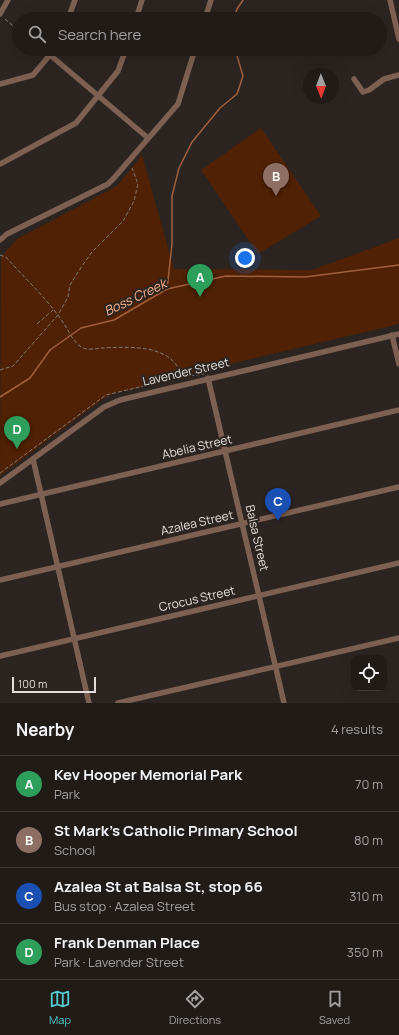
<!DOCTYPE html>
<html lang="en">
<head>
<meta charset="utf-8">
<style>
	:root { --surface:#211b18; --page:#2d2825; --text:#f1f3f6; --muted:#a2a1a2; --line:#3e3937; --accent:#52ccd0 }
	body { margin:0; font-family:Manrope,sans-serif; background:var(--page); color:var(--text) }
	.controls { position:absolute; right:12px; bottom:12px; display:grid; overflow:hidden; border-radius:8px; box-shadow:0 4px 16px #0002 }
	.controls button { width:36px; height:36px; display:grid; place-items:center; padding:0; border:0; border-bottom:1px solid var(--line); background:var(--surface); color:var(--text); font:20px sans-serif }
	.compass { position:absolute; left:303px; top:68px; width:36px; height:36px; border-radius:50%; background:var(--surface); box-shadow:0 4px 16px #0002; rotate:179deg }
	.scale { position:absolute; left:12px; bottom:10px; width:84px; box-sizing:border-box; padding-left:4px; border:2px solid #e1dcd9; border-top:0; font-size:11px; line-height:14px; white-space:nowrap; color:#e1dcd9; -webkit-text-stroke:3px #2c2420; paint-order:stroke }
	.you { position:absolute; left:245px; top:258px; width:14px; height:14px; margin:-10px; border:3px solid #fff; border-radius:50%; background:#1a73e8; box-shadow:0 0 0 6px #1a73e833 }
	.badge { display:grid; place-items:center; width:26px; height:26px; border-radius:50%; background:var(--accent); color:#fff; font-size:13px; font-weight:700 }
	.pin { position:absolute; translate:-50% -33px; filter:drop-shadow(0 1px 2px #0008) }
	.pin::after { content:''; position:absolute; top:21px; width:14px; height:12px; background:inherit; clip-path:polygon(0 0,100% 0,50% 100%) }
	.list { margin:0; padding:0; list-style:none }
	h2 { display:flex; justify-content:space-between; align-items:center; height:52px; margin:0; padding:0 16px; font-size:17px }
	h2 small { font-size:13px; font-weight:400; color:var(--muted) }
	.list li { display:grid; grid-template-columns:26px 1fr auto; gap:12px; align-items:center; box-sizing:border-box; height:56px; padding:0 16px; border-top:1px solid var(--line) }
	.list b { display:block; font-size:15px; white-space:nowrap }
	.list p { margin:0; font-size:13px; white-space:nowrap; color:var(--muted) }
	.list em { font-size:13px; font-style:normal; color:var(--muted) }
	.icon { flex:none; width:22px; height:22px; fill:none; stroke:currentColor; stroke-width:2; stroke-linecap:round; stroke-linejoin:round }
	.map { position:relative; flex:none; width:399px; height:703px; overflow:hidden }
	.search { position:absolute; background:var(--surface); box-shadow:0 4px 16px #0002; left:12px; right:12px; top:12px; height:44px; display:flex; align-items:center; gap:10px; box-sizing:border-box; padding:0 14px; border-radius:22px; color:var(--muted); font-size:15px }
	.sheet { height:276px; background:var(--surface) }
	nav { display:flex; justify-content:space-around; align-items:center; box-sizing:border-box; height:56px; border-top:1px solid var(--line); background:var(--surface); font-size:11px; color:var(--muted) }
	nav a { display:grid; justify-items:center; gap:2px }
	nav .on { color:var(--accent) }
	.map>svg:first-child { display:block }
	.park { fill:#502104 }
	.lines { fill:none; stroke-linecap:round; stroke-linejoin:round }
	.stream { stroke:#a1603d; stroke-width:1.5 }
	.path { stroke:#807976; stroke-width:1; stroke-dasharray:4 2; stroke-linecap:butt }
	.minor { stroke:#7d6051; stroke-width:5.5 }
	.labels { text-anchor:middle; stroke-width:4; stroke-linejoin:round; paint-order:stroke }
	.street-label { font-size:12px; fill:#e1dcd9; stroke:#2c2420 }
	.water-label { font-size:13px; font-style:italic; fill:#fab089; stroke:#2c2420 }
</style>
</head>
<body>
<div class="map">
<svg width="399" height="703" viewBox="0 0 399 703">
	<rect width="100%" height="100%" fill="#2c2420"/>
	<g class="park">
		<path d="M261,128l60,88 -63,38 -57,-84z"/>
		<path d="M142,155l32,114 138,1 87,-32v86l-208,49 1,4 -77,16 -12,6 -103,77 1,-219 16,-18 100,-53z"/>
	</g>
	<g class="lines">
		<g class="stream">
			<path d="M234,19l3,-10 6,-9"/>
			<path d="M167,289l5,-45v-48l7,-28 13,-26 28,-34 17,-14 6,-18 -8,-27"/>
			<path d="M0,397l30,-19 20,-28 31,-22 33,-8 53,-31 59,-13 79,1 94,-12"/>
		</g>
		<g class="path">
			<path d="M5,19l14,12"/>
			<path d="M40,49l4,3"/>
			<path d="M0,255l6,2c20,23 44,44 60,70 4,7 9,17 17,21 5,2 12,1 18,0 28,-1 72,-5 81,29l22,-3"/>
			<path d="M37,324l16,-14"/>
			<path d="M0,370l13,-4 45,-51 10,-18 2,-12 12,-19 10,-14 31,-31 11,-20 4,-17 -6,-16"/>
			<path d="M0,473l106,-78 76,-18"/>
		</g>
		<g class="minor">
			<path d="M390,0l9,39"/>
			<path d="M0,14l8,-14"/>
			<path d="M68,19l7,-19"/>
			<path d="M136,19l6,-19"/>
			<path d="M205,19l6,-19"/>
			<path d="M50,55l98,83"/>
			<path d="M354,79l9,13 6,-2 15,-11 15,-4"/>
			<path d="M0,84l33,-9 22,-26"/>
			<path d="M0,164l76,-41 42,-52 8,-22"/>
			<path d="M0,240l7,-6 101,-50 6,-6 64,-74 17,-55"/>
			<path d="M392,335l7,29"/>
			<path d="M208,378l76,325"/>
			<path d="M33,459l56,244"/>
			<path d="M0,483l104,-76 16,-7 279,-66"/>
			<path d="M0,504l399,-94"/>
			<path d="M0,580l399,-93"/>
			<path d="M0,656l399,-93"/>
			<path d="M118,703l281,-65"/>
		</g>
	</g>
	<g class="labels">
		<g class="street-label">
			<text transform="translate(186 372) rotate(-13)" y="4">Lavender Street</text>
			<text transform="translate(197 447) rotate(-13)" y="4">Abelia Street</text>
			<text transform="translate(197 523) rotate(-13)" y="4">Azalea Street</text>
			<text transform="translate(257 538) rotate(77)" y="4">Balsa Street</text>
			<text transform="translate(197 599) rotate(-13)" y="4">Crocus Street</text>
		</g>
		<g class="water-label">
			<text transform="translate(135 297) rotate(-26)" y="5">Boss Creek</text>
		</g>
	</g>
</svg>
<div class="controls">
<button><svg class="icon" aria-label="locate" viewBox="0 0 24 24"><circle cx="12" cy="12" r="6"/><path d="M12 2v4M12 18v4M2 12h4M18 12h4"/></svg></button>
</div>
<svg class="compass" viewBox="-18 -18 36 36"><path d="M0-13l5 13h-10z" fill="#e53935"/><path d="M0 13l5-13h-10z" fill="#a2a1a2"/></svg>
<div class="scale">100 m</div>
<div class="you"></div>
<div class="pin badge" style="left:200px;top:297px;background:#2e9e5b">A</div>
<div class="pin badge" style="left:276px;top:196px;background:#8d6e63">B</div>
<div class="pin badge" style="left:278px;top:521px;background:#1a4fb4">C</div>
<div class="pin badge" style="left:17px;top:449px;background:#2e9e5b">D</div>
<div class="search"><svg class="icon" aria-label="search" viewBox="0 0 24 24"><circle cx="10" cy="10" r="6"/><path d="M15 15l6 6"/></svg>Search here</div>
</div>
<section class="sheet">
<h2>Nearby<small>4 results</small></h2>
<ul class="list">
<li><span class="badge" style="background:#2e9e5b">A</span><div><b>Kev Hooper Memorial Park</b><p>Park</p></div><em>70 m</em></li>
<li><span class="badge" style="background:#8d6e63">B</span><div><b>St Mark's Catholic Primary School</b><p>School</p></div><em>80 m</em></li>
<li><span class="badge" style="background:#1a4fb4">C</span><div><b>Azalea St at Balsa St, stop 66</b><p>Bus stop · Azalea Street</p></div><em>310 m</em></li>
<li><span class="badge" style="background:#2e9e5b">D</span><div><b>Frank Denman Place</b><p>Park · Lavender Street</p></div><em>350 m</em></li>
</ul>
</section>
<nav>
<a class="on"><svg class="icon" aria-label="map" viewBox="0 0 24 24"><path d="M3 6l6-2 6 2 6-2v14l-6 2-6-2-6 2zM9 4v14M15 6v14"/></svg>Map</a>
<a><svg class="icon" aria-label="directions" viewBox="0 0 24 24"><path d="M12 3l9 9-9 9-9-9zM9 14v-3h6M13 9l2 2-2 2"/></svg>Directions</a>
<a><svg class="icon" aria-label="saved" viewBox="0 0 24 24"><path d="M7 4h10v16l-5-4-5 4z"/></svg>Saved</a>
</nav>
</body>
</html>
